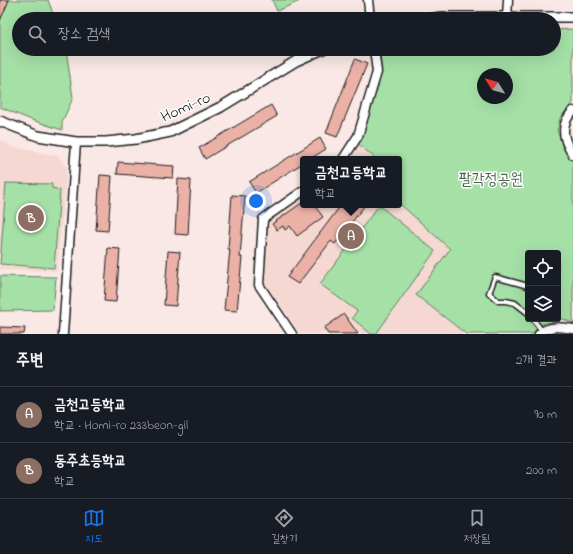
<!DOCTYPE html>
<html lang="ko">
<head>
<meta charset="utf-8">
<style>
	:root { --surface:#171b24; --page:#20242c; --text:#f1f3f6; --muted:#9ea1a6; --line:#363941; --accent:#1a73e8 }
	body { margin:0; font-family:"Indie Flower","Poor Story",sans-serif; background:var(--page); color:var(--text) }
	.controls { position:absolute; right:12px; bottom:12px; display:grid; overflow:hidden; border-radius:4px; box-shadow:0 4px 16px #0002 }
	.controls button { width:36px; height:36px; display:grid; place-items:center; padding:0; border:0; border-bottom:1px solid var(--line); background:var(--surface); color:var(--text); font:20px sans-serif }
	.compass { position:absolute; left:477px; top:68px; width:36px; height:36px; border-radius:50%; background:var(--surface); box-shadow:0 4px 16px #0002; rotate:307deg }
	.you { position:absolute; left:256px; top:201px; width:14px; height:14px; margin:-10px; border:3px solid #fff; border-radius:50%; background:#1a73e8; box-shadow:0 0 0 6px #1a73e833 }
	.badge { display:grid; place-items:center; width:26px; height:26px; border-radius:50%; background:var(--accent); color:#fff; font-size:13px; font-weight:700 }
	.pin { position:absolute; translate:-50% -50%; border:2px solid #fff; box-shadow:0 1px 4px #0006 }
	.popup { position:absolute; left:300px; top:156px; width:102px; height:52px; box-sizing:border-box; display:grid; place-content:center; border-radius:4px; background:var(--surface); filter:drop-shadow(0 1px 3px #0005); font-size:13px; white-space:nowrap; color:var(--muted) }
	.popup b { font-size:15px; color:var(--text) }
	.popup::after { content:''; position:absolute; left:50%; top:100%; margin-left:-8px; border:8px solid transparent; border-top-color:var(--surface) }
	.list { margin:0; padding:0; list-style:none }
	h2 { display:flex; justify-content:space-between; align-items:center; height:52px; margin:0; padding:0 16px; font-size:17px }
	h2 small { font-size:13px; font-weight:400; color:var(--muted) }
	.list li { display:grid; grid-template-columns:26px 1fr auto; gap:12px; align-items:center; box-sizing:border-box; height:56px; padding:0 16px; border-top:1px solid var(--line) }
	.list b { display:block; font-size:15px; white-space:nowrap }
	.list p { margin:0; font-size:13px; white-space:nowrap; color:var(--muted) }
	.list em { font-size:13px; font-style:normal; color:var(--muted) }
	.icon { flex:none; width:22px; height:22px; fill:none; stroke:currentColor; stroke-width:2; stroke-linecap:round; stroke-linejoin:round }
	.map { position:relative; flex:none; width:573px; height:334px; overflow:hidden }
	.search { position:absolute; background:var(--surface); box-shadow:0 4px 16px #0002; left:12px; right:12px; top:12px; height:44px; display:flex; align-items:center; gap:10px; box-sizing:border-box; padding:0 14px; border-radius:22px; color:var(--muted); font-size:15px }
	.sheet { height:164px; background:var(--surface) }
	nav { display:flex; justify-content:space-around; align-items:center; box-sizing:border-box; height:56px; border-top:1px solid var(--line); background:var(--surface); font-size:11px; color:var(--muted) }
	nav a { display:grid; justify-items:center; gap:2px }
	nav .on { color:var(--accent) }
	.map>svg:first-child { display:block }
	.built { fill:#f5d8d2 }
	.green { fill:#a5e0a7; stroke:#607e62; fill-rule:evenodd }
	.building { fill:#ebb1a7; stroke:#1c1c1c }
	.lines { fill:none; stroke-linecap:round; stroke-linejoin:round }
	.service-casing { stroke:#1c1c1c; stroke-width:7 }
	.minor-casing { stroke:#1c1c1c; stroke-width:11 }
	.tertiary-casing { stroke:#1c1c1c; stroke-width:12 }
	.service { stroke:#fff; stroke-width:4 }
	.minor { stroke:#fff; stroke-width:8 }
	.tertiary { stroke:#fff; stroke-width:9 }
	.labels { text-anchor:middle; stroke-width:3; stroke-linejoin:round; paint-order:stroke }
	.street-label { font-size:16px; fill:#1c1c1c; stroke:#fff }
	.park-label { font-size:16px; fill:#4c614d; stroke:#fff }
</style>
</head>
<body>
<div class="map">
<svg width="573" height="334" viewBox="0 0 573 334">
	<rect width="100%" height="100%" fill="#f9e8e5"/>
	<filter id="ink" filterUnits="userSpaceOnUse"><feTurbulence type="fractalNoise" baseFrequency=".025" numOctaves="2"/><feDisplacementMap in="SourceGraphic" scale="8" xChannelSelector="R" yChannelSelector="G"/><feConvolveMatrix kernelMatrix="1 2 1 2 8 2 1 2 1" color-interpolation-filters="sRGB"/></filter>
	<g filter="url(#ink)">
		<g class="built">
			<path d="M0,140l13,7 45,9 9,11 -10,104 -57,-1z"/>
			<path d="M358,144l16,13 -1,2h-25z"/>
			<path d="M303,196v9h96v-2l51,46 -33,46 49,39h-166l-34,-49 -1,-6 3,-57z"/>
		</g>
		<g class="green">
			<path d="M0,0h48l7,19h-36v30h47l7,49 -11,24v8l-33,-11 -29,-12z"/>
			<path d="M272,0h30l-25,11z"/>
			<path d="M573,29v74l-13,15 -3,13 16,30v162l-10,-4 -21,5 -9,10h-67l-50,-39 34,-46 -51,-46v-44h-26l1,-2 -16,-13 23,-74 -1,-21h174v-19zM483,74h24v24h-24zM528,253h30v66h-30z"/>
			<path d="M6,183l46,1v4l8,2 -6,78 -54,-4z"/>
			<path d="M379,205l56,46 -59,83h-5l-19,-16 5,-7 -37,-27z"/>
			<path d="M0,276l56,1 -3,33 -53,1z"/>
		</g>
		<g class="building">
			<path d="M0,0h9l-9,21z"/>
			<path d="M355,59l12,5 -30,73 -11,-4z"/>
			<path d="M271,105l6,11 -72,43 -6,-11z"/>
			<path d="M320,138l6,11 -16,10h-7v4l-47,30 -7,-11z"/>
			<path d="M118,162l56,4 -1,12 -56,-4z"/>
			<path d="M100,175l12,1 -4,55 -12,-1z"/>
			<path d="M178,179l13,1 -3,55 -13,-1z"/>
			<path d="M232,195l13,1 -5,61h2l-5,54 -13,-1 6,-61h-2z"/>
			<path d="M303,202v3h11l9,12 -26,19 -7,-10 -5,4 -2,-4 -6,4 -5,-6z"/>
			<path d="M341,205h24l-30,39 -4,-3 -33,43 -11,-7z"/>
			<path d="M108,248l12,1 -4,53 -12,-1z"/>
			<path d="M168,251l12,1 -4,54 -12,-1z"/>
			<path d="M344,314l14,20h-30l-4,-6z"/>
			<path d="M0,327l25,1 -1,6h-24z"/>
		</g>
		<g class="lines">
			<defs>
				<g id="service">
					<path d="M528,286l-33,-9 -6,16 9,8h8l9,2 13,10"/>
					<path d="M533,319l9,12"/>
				</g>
				<g id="minor">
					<path d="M368,0l2,19"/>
					<path d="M507,17l1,-17"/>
					<path d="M573,111c-14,14 -10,29 0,44"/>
					<path d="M343,159l15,-23 19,-64 -3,-23"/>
					<path d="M63,334l13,-192"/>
					<path d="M292,334l-33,-49 4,-66 40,-28"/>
					<path d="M539,334c9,-9 23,-7 34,-5"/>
				</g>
				<g id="tertiary">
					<path d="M429,19l12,-2h132"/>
					<path d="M0,121l38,15 38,6h30l30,-3 34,-7 51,-25 75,-46 27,-12"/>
				</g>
			</defs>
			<use href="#service" class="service-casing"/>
			<use href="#minor" class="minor-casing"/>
			<use href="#tertiary" class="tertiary-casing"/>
			<use href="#service" class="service"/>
			<use href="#minor" class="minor"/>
			<use href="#tertiary" class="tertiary"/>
		</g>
	</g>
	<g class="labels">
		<g class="street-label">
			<text transform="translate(185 106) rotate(-24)" y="6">Homi-ro</text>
		</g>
		<g class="park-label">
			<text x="491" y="184">팔각정공원</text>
		</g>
	</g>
</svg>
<div class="controls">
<button><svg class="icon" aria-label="locate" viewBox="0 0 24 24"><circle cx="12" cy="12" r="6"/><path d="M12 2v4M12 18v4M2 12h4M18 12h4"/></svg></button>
<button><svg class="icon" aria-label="layers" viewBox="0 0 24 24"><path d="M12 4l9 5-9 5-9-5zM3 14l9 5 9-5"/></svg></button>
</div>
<svg class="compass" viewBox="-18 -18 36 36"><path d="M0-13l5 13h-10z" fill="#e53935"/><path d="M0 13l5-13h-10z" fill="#9ea1a6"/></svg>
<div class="you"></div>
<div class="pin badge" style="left:351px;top:236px;background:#8d6e63">A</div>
<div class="popup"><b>금천고등학교</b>학교</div>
<div class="pin badge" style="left:31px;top:218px;background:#8d6e63">B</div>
<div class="search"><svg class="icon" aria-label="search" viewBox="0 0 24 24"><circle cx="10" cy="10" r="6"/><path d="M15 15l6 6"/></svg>장소 검색</div>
</div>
<section class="sheet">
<h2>주변<small>2개 결과</small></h2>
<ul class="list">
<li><span class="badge" style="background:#8d6e63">A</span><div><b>금천고등학교</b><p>학교 · Homi-ro 233beon-gil</p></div><em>90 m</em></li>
<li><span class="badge" style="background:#8d6e63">B</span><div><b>동주초등학교</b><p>학교</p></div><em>200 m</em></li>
</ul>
</section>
<nav>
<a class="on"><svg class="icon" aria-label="map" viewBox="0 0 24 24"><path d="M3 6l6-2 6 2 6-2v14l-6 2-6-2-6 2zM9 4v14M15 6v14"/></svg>지도</a>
<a><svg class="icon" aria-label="directions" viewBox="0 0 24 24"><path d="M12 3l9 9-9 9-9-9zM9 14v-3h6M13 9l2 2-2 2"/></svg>길찾기</a>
<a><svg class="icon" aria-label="saved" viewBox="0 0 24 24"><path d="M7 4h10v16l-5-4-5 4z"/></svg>저장됨</a>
</nav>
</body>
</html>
